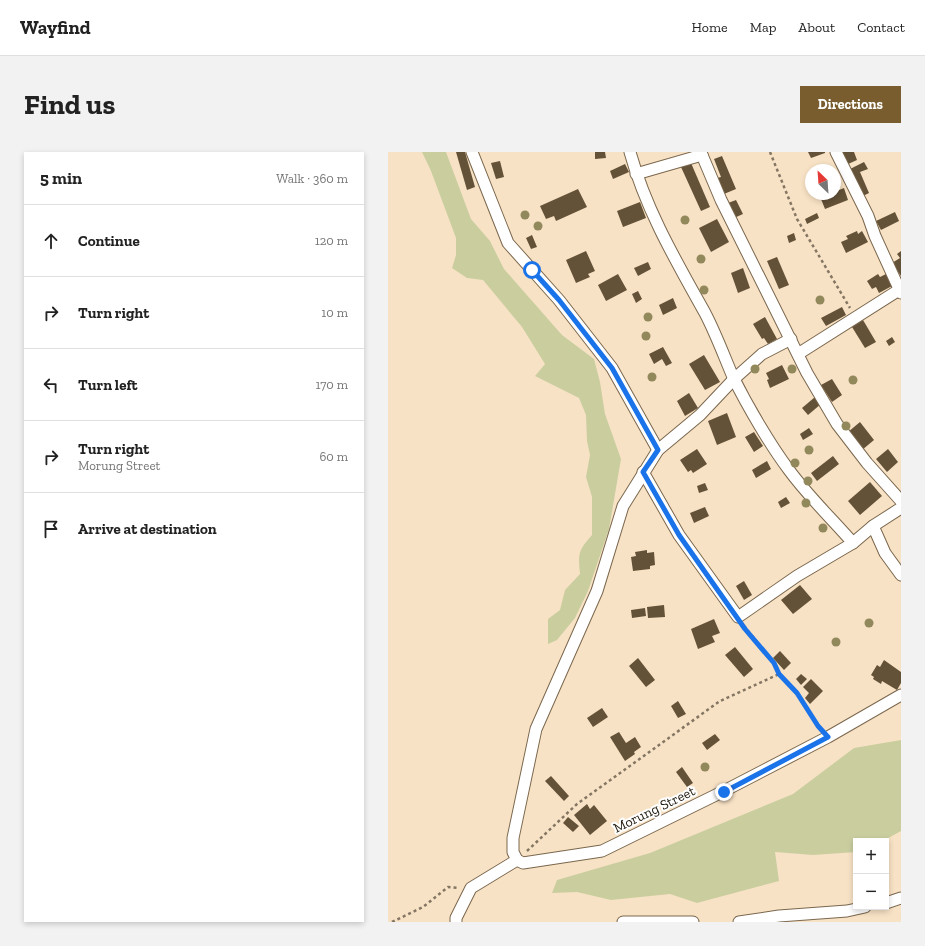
<!DOCTYPE html>
<html lang="en">
<head>
<meta charset="utf-8">
<style>
	:root { --surface:#fff; --page:#f2f2f2; --text:#222; --muted:#767676; --line:#e0e0e0; --accent:#795d2f }
	body { margin:0; font-family:"Zilla Slab",serif; background:var(--page); color:var(--text) }
	.controls { position:absolute; right:12px; bottom:12px; display:grid; overflow:hidden; border-radius:0px; box-shadow:0 2px 6px #0003 }
	.controls button { width:36px; height:36px; display:grid; place-items:center; padding:0; border:0; border-bottom:1px solid var(--line); background:var(--surface); color:var(--text); font:20px sans-serif }
	.compass { position:absolute; left:417px; top:12px; width:36px; height:36px; border-radius:50%; background:var(--surface); box-shadow:0 2px 6px #0003; rotate:335deg }
	.stop { position:absolute; width:12px; height:12px; margin:-9px; border:3px solid #1a73e8; border-radius:50%; background:#fff }
	.stop.end { background:#1a73e8; border-color:#fff; box-shadow:0 1px 4px #0008 }
	.list { margin:0; padding:0; list-style:none }
	h2 { display:flex; justify-content:space-between; align-items:center; height:52px; margin:0; padding:0 16px; font-size:17px }
	h2 small { font-size:13px; font-weight:400; color:var(--muted) }
	.list li { display:grid; grid-template-columns:26px 1fr auto; gap:12px; align-items:center; box-sizing:border-box; height:72px; padding:0 16px; border-top:1px solid var(--line) }
	.list b { display:block; font-size:15px; white-space:nowrap }
	.list p { margin:0; font-size:13px; white-space:nowrap; color:var(--muted) }
	.list em { font-size:13px; font-style:normal; color:var(--muted) }
	.icon { flex:none; width:22px; height:22px; fill:none; stroke:currentColor; stroke-width:2; stroke-linecap:round; stroke-linejoin:round }
	.map { position:relative; flex:none; width:513px; height:770px; overflow:hidden; border-radius:0px }
	header { display:flex; align-items:center; gap:24px; box-sizing:border-box; height:56px; padding:0 20px; background:var(--surface); border-bottom:1px solid var(--line) }
	header strong { font-size:19px }
	nav { display:flex; gap:22px; margin-inline-start:auto; font-size:14px }
	.intro { display:flex; align-items:center; justify-content:space-between; box-sizing:border-box; height:96px; padding:0 24px }
	h1 { margin:0; font-size:28px }
	.button { padding:10px 18px; border-radius:0px; background:var(--accent); color:#fff; font-size:14px; font-weight:700 }
	main { display:flex; gap:24px; padding:0 24px }
	aside { flex:1; background:var(--surface); border-radius:0px; box-shadow:0 2px 6px #0003 }
	.map>svg:first-child { display:block }
	.green { fill:#cace9f }
	.building { fill:#645238 }
	.lines { fill:none; stroke-linecap:round; stroke-linejoin:round }
	.minor-casing { stroke:#7a674d; stroke-width:13 }
	.path { stroke:#847663; stroke-width:2.5; stroke-dasharray:3 3; stroke-linecap:butt }
	.minor { stroke:#fff; stroke-width:11 }
	.tree { fill:#91885b }
	.route { stroke:#1a73e8; stroke-width:5 }
	.labels { text-anchor:middle; stroke-width:4; stroke-linejoin:round; paint-order:stroke }
	.street-label { font-size:14px; fill:#1f180d; stroke:#fff }
</style>
</head>
<body>
<header>
<strong>Wayfind</strong>
<nav><a>Home</a><a>Map</a><a>About</a><a>Contact</a></nav>
</header>
<div class="intro"><h1>Find us</h1><a class="button">Directions</a></div>
<main>
<aside>
<h2>5 min<small>Walk · 360 m</small></h2>
<ul class="list">
<li><svg class="icon" aria-label="ahead" viewBox="0 0 24 24"><path d="M12 20V5M6 11l6-6 6 6"/></svg><div><b>Continue</b></div><em>120 m</em></li>
<li><svg class="icon" aria-label="right" viewBox="0 0 24 24"><path d="M7 20v-9h11M14 6l5 5-5 5"/></svg><div><b>Turn right</b></div><em>10 m</em></li>
<li><svg class="icon" aria-label="left" viewBox="0 0 24 24"><path d="M17 20v-9H6M10 6l-5 5 5 5"/></svg><div><b>Turn left</b></div><em>170 m</em></li>
<li><svg class="icon" aria-label="right" viewBox="0 0 24 24"><path d="M7 20v-9h11M14 6l5 5-5 5"/></svg><div><b>Turn right</b><p>Morung Street</p></div><em>60 m</em></li>
<li><svg class="icon" aria-label="arrive" viewBox="0 0 24 24"><path d="M6 21V4h12l-3 4 3 4H6"/></svg><div><b>Arrive at destination</b></div></li>
</ul>
</aside>
<div class="map">
<svg width="513" height="770" viewBox="0 0 513 770">
	<rect width="100%" height="100%" fill="#f8e2c5"/>
	<g class="green">
		<path d="M34,0h24l25,67 19,22 14,28 58,66 32,24 6,23 5,32 16,45 -12,70 -21,62 -13,27 -18,22 -9,4v-25l12,-9 5,-20 15,-16c-2,-21 -2,-23 12,-39v-38l-6,-20 4,-22 -3,-14 -1,-26 -7,-17 -44,-22 10,-12 -23,-37 -39,-47 -16,-2 -15,-10 4,-13v-17l-25,-67z"/>
		<path d="M513,588v91l-18,10h-27v11l-43,3 -38,-3 4,29 -82,22 -27,-9 -59,6 -34,-8 -25,1 5,-13 93,-27 143,-59 61,-46z"/>
	</g>
	<g class="building">
		<path d="M68,0h9l10,35 -8,3z"/>
		<path d="M207,0h10l1,6 -11,1z"/>
		<path d="M420,0h17v1l-14,5z"/>
		<path d="M452,0h14l3,8 -11,5z"/>
		<path d="M334,4l14,33 -12,5 -7,-16 4,-1 -7,-18z"/>
		<path d="M112,9l4,16 -8,2 -5,-16z"/>
		<path d="M476,10l4,7 -8,3 9,21 -6,3 -13,-27z"/>
		<path d="M303,11l19,44 -9,4 -20,-44z"/>
		<path d="M237,12l4,8 -16,7 -3,-8z"/>
		<path d="M447,29l4,9 5,-2 4,12 -23,9 -6,-15h16z"/>
		<path d="M190,37l9,18 -31,14 -2,-5 -8,3 -6,-13z"/>
		<path d="M348,48l7,14 -9,4 -6,-15z"/>
		<path d="M252,50l6,16 -23,9 -6,-16z"/>
		<path d="M507,60l4,9 -18,9 -5,-9z"/>
		<path d="M429,61l2,5 -12,6 -2,-5z"/>
		<path d="M329,67l12,23 -18,10 -12,-24z"/>
		<path d="M469,79l1,3 4,-3 6,11 -22,11 -5,-11 7,-3 -2,-3z"/>
		<path d="M406,81l2,7 -7,3 -2,-7z"/>
		<path d="M144,83l5,12 -6,2 -5,-11z"/>
		<path d="M198,99l9,20 -7,3 2,3 -14,6 -10,-23z"/>
		<path d="M513,99v25l-9,-13 8,-5 -3,-4z"/>
		<path d="M389,105l12,28 -10,4 -12,-28z"/>
		<path d="M260,110l3,7 -13,7 -4,-8z"/>
		<path d="M355,116l7,20 -12,5 -7,-20z"/>
		<path d="M230,122l9,16 -21,11 -8,-16z"/>
		<path d="M490,122l2,3 6,-3 6,12 -13,7 -3,-6 -4,2 -5,-8z"/>
		<path d="M250,139l4,8 -6,4 -4,-9z"/>
		<path d="M285,146l4,10 -14,7 -4,-10z"/>
		<path d="M454,155l4,8 -20,11 -5,-8z"/>
		<path d="M377,165l12,22 -9,5 -4,-6 -2,1 -9,-15z"/>
		<path d="M475,168l13,22 -11,6 -13,-21z"/>
		<path d="M504,185l3,5 -6,4 -3,-5z"/>
		<path d="M275,195l9,16 -6,3 -4,-7 -8,5 -5,-10z"/>
		<path d="M316,203l16,27 -15,8 -16,-26z"/>
		<path d="M394,213l7,14 -19,9 -3,-8 2,-1 -3,-6z"/>
		<path d="M444,227l10,16 -10,7 -11,-17z"/>
		<path d="M301,241l9,15 -13,8 -8,-15z"/>
		<path d="M427,245l6,7 -13,11 -6,-7z"/>
		<path d="M339,261l9,24 -19,8 -9,-24z"/>
		<path d="M472,270l14,18 -12,10 -14,-18z"/>
		<path d="M421,276l4,6 -10,6 -3,-6z"/>
		<path d="M366,280l9,14 -9,6 -9,-15z"/>
		<path d="M309,297l10,15 -14,9 -2,-3 -3,2 -8,-12z"/>
		<path d="M500,297l10,13 -11,10 -11,-13z"/>
		<path d="M445,304l6,8 -22,17 -6,-8z"/>
		<path d="M379,309l4,8 -15,9 -4,-8z"/>
		<path d="M482,330l12,14 -22,19 -12,-14z"/>
		<path d="M317,331l3,7 -9,3 -2,-7z"/>
		<path d="M398,345l4,6 -9,5 -3,-6z"/>
		<path d="M317,355l4,9 -15,7 -4,-10z"/>
		<path d="M259,398v3l7,-1 1,13 -5,1v3l-17,2 -2,-14 5,-1 -1,-4z"/>
		<path d="M356,429l8,14 -8,5 -8,-14z"/>
		<path d="M412,433l12,14 -19,15 -12,-14z"/>
		<path d="M276,453l1,12 -17,1 -1,-11z"/>
		<path d="M257,456l1,8 -14,2 -1,-8z"/>
		<path d="M326,467l6,14 -8,3 3,6 -17,7 -7,-20z"/>
		<path d="M347,495l18,22 -9,8 -19,-22z"/>
		<path d="M392,499l11,12 -7,7 -11,-12z"/>
		<path d="M250,506l17,22 -9,7 -17,-21z"/>
		<path d="M496,508l17,12v11l-4,7 -15,-9 -1,3 -8,-5 1,-2 -3,-2 6,-10 3,2z"/>
		<path d="M413,522l6,5 -6,6 -5,-6z"/>
		<path d="M423,527l12,12 -13,13 -5,-6 4,-5 -6,-6z"/>
		<path d="M290,549l8,13 -8,4 -7,-12z"/>
		<path d="M214,556l6,9 -15,10 -6,-9z"/>
		<path d="M231,580l7,11 9,-6 6,10 -7,5 1,2 -10,7 -15,-24z"/>
		<path d="M327,582l5,6 -13,10 -5,-7z"/>
		<path d="M294,615l11,16 -6,4 -11,-15z"/>
		<path d="M163,624l18,20 -5,5 -19,-20z"/>
		<path d="M199,652l3,5 4,-4 13,16 -17,14 -16,-20z"/>
		<path d="M180,665l11,9 -6,6 -10,-9z"/>
	</g>
	<g class="lines">
		<defs>
			<g id="minor">
				<path d="M84,0l36,91 51,57 53,68 46,82"/>
				<path d="M242,0c16,58 46,109 75,161 11,21 19,43 28,64 14,28 37,68 56,93 19,26 43,49 64,73"/>
				<path d="M448,0l32,64 7,20 26,57"/>
				<path d="M314,3l19,45 86,173 30,51 30,39 34,38"/>
				<path d="M248,22l66,-19 -1,-3"/>
				<path d="M410,202l101,-64"/>
				<path d="M255,320l36,63 59,82 59,-41 56,-33 20,-17 28,-18"/>
				<path d="M485,374l12,27 16,22"/>
				<path d="M129,708l-4,-8v-14l23,-109 61,-138 26,-85 35,-56 42,-35 34,-36 28,-25 29,-15"/>
				<path d="M129,708l6,3 79,-12 122,-60 104,-54 73,-42"/>
				<path d="M498,751l15,-5"/>
				<path d="M68,770v-4l15,-30 46,-28"/>
				<path d="M235,770h70"/>
				<path d="M351,770l40,-6 68,-5 18,-4"/>
			</g>
		</defs>
		<use href="#minor" class="minor-casing"/>
		<g class="path">
			<path d="M382,0l27,67 53,89"/>
			<path d="M356,474l30,37 5,11 18,19 24,36"/>
			<path d="M139,699l50,-47 143,-103 59,-27"/>
			<path d="M4,770l31,-15 25,-20 11,1"/>
		</g>
		<use href="#minor" class="minor"/>
	</g>
	<g class="tree">
		<circle cx="137" cy="63" r="4.5"/>
		<circle cx="297" cy="68" r="4.5"/>
		<circle cx="150" cy="74" r="4.5"/>
		<circle cx="313" cy="107" r="4.5"/>
		<circle cx="316" cy="138" r="4.5"/>
		<circle cx="432" cy="148" r="4.5"/>
		<circle cx="260" cy="165" r="4.5"/>
		<circle cx="258" cy="184" r="4.5"/>
		<circle cx="367" cy="217" r="4.5"/>
		<circle cx="404" cy="217" r="4.5"/>
		<circle cx="264" cy="225" r="4.5"/>
		<circle cx="465" cy="228" r="4.5"/>
		<circle cx="458" cy="274" r="4.5"/>
		<circle cx="421" cy="298" r="4.5"/>
		<circle cx="407" cy="311" r="4.5"/>
		<circle cx="420" cy="329" r="4.5"/>
		<circle cx="418" cy="351" r="4.5"/>
		<circle cx="435" cy="376" r="4.5"/>
		<circle cx="481" cy="471" r="4.5"/>
		<circle cx="448" cy="490" r="4.5"/>
		<circle cx="317" cy="615" r="4.5"/>
	</g>
	<g class="lines">
		<path class="route" d="M144,118l27,30 53,68 46,82 -15,22 36,63 66,94 29,34 5,11 18,19 21,33 10,11 -104,55"/>
	</g>
	<g class="labels">
		<g class="street-label">
			<text transform="translate(266 657) rotate(-26)" y="5">Morung Street</text>
		</g>
	</g>
</svg>
<div class="controls">
<button>+</button>
<button>−</button>
</div>
<svg class="compass" viewBox="-18 -18 36 36"><path d="M0-13l5 13h-10z" fill="#e53935"/><path d="M0 13l5-13h-10z" fill="#767676"/></svg>
<div class="stop" style="left:144px;top:118px"></div>
<div class="stop end" style="left:336px;top:640px"></div>
</div>
</main>
</body>
</html>
